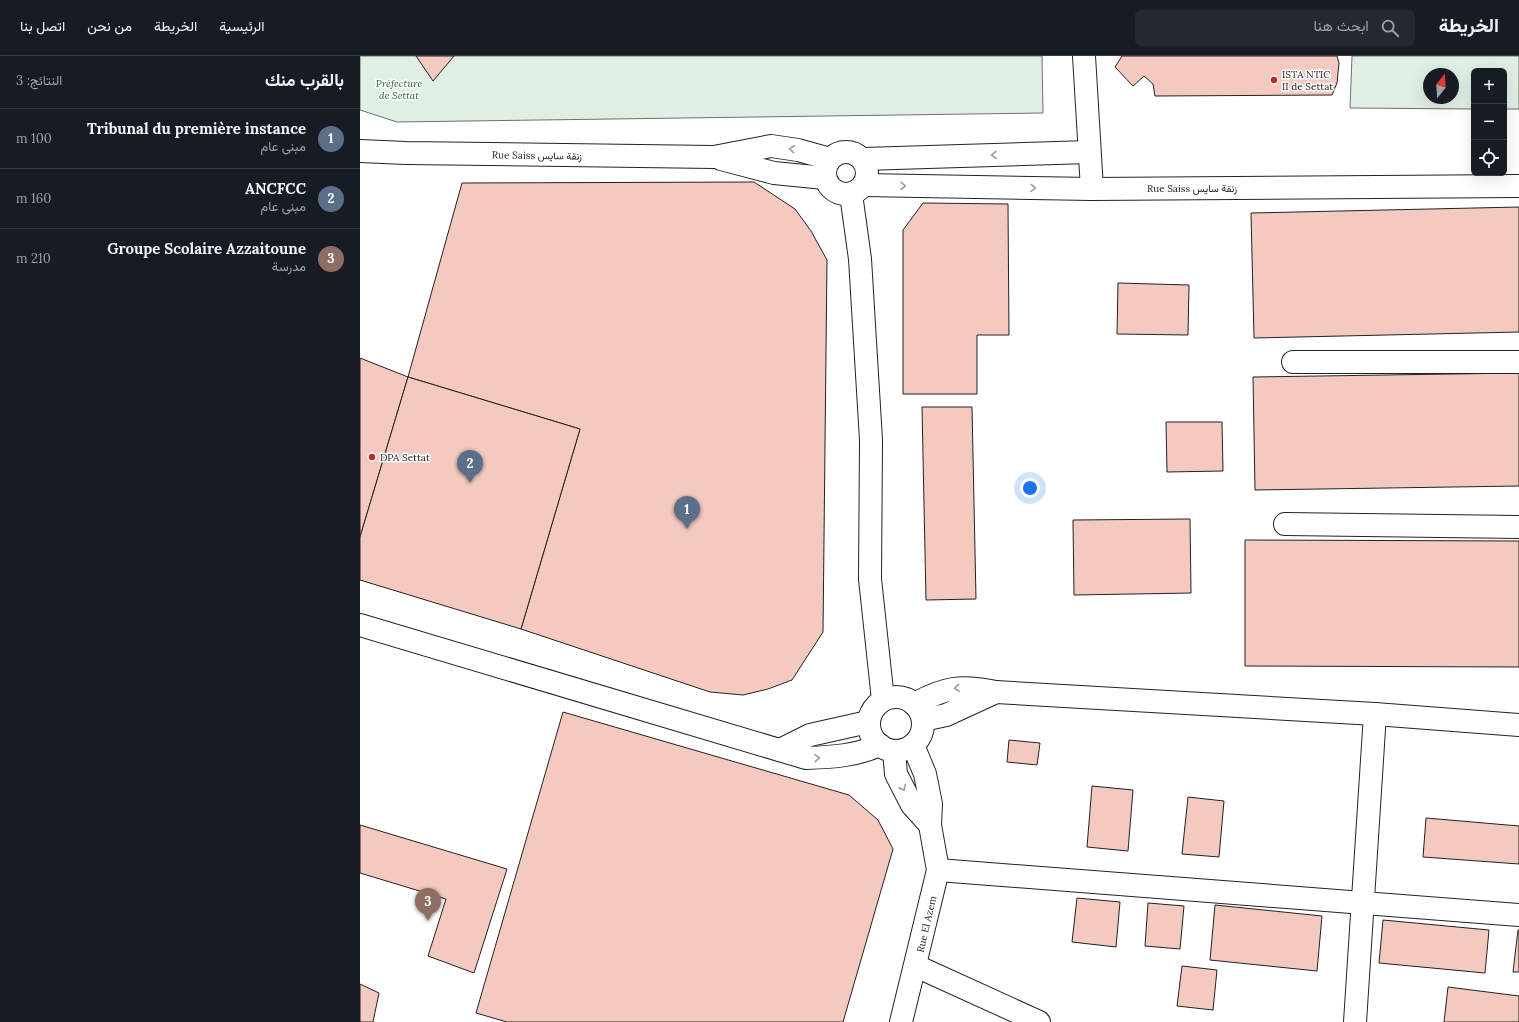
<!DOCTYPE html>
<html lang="ar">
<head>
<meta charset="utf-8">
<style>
	:root { --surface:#171b24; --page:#242831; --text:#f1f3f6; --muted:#9ea1a6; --line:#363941; --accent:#0b8043 }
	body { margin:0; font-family:Lora,Vazirmatn,serif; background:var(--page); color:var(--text); direction:rtl }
	.controls { position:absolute; right:12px; top:12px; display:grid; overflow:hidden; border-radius:6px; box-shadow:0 4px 16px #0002 }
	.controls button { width:36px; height:36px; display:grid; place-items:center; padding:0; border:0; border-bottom:1px solid var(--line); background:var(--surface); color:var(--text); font:20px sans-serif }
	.compass { position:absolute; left:1063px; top:12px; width:36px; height:36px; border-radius:50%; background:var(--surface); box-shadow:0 4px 16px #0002; rotate:17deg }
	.you { position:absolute; left:670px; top:432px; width:14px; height:14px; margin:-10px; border:3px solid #fff; border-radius:50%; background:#1a73e8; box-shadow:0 0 0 6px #1a73e833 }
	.badge { display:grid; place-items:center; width:26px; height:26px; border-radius:50%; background:var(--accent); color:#fff; font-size:13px; font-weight:700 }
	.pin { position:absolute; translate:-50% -33px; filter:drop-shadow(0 1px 2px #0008) }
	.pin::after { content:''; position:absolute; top:21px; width:14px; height:12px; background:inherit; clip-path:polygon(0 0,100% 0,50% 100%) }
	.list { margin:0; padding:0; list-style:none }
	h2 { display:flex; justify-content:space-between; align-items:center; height:52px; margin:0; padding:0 16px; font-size:17px }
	h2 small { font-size:13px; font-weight:400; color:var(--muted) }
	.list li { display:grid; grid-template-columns:26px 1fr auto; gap:12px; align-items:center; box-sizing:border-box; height:60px; padding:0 16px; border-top:1px solid var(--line) }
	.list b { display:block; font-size:15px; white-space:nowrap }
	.list p { margin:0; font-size:13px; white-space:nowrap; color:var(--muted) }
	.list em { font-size:13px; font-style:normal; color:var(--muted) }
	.icon { flex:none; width:22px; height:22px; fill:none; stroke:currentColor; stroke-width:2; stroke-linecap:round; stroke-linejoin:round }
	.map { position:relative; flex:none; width:1159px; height:966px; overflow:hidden; direction:ltr }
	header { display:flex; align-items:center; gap:24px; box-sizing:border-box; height:56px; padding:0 20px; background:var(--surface); border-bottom:1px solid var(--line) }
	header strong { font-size:19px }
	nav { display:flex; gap:22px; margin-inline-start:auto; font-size:14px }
	.search { width:280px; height:36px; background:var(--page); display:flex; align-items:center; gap:10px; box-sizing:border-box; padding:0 14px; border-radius:6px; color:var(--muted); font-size:15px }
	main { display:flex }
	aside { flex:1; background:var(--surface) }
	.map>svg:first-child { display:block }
	.green { fill:#e0efe3; stroke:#6f6f6f; fill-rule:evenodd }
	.building { fill:#f3c9c0; stroke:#222 }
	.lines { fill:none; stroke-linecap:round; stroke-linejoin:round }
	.minor-casing { stroke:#222; stroke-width:24 }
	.minor { stroke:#fff; stroke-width:22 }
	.oneway { stroke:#9c9c9c }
	.poi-dot { fill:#c62828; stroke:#fff; stroke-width:1.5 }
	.labels { text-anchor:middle; stroke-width:3; stroke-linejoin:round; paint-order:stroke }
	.poi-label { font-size:10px; fill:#222; stroke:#fff; text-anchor:start }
	.park-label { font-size:10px; font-style:italic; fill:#2f5e38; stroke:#fff }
	.street-label { font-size:10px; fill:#222; stroke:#fff }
</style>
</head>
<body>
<header>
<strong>الخريطة</strong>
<div class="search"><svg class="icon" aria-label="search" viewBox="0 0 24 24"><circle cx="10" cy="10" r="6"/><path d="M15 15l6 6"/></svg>ابحث هنا</div>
<nav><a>الرئيسية</a><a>الخريطة</a><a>من نحن</a><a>اتصل بنا</a></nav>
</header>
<main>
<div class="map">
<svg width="1159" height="966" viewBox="0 0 1159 966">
	<rect width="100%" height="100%" fill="#fff"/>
	<g class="green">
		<path d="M0,0h682l1,57 -646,9 -37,-12z"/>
		<path d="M992,0h167v53h-15v-38h-30v38l-124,-1zM1069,18h24v24h-24z"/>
	</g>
	<g class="building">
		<path d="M56,0h38l-21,25z"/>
		<path d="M762,0h215l2,7 -2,20 -5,12 -177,1 -2,-12 -9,-8 -11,10 -18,-19z"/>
		<path d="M394,126l41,27 16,22 16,29 -4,372 -31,48 -24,9 -25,6 -33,-3 -189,-63 59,-200 -172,-52 54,-194z"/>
		<path d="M563,147l85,1 1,131h-32v59h-74v-164z"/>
		<path d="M1159,151v125l-265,6 -3,-125z"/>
		<path d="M758,227l71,2 -1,50 -71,-1z"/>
		<path d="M0,302l48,19 -48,160z"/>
		<path d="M1159,317v113l-264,4 -2,-113z"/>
		<path d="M48,321l172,52 -59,200 -161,-49v-43z"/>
		<path d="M562,351h50l4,192 -50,1z"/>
		<path d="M806,366h56l1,49 -56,1z"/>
		<path d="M830,463l1,74 -117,2 -1,-75z"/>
		<path d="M885,484l274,1v126l-274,-1z"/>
		<path d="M203,656l286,83 29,25 15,29 -50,173h-336l-31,-9z"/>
		<path d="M649,684l31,3 -3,22 -30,-3z"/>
		<path d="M732,730l41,4 -5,61 -41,-4z"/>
		<path d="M828,741l36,4 -5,56 -37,-3z"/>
		<path d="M1066,762l93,8v38l-96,-7z"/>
		<path d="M0,769l147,44 -33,104 -46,-17 18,-57 -86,-26z"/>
		<path d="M717,842l43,4 -4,45 -44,-5z"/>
		<path d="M788,847l36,3 -4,43 -35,-3z"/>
		<path d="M855,849l107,11 -5,55 -107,-11z"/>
		<path d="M1023,864l106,10 -4,43 -106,-10z"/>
		<path d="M1158,874h1v42h-6z"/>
		<path d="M822,910l35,4 -4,40 -36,-4z"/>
		<path d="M0,928l19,9 -6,29h-13z"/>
		<path d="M1088,931l71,9v26h-75z"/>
	</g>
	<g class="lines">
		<defs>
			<g id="minor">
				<path d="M724,0l8,133"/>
				<path d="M0,95l46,2 308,4 57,-11 27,4 32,9"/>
				<circle cx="486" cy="117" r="21"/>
				<path d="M361,103l53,14 51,5"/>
				<path d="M503,103l226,-7"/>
				<path d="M504,129l228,4 427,-3"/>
				<path d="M491,138l9,65 11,181 -1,139 13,121"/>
				<path d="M933,306h226"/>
				<path d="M925,468l234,3"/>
				<path d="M0,569l446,133c27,-1 49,-2 74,-13"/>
				<circle cx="536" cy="668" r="27"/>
				<path d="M554,648c32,-17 46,-19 82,-12l379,22 144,11"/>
				<path d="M563,664l23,-5 50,-23"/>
				<path d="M420,694l30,-15 58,-13"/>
				<path d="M534,695l2,23 16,31 18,20"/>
				<path d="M578,814l581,45"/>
				<path d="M556,910l123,56"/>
				<path d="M541,966l37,-152 -8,-45 1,-21 -6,-30 -12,-29"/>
				<path d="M995,966l20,-308"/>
			</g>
		</defs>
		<use href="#minor" class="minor-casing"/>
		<use href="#minor" class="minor"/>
	</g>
	<defs><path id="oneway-chevron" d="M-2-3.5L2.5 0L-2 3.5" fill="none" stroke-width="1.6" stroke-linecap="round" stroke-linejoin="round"/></defs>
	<g class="oneway">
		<use href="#oneway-chevron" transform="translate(432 93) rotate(-172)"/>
		<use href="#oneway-chevron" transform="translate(634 99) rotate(178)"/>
		<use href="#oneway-chevron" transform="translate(543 130) rotate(1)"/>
		<use href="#oneway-chevron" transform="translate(673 132) rotate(1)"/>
		<use href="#oneway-chevron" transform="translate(597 632) rotate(175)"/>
		<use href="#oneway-chevron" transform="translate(457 702) rotate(-2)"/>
		<use href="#oneway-chevron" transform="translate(543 732) rotate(63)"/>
	</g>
	<g class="poi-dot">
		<circle cx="914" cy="24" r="4"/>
		<circle cx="12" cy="401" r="4"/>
	</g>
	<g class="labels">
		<g class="poi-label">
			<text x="922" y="22">ISTA NTIC<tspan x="922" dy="12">II de Settat</tspan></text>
			<text x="20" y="405">DPA Settat</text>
		</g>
		<g class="park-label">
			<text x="39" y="31">Préfecture<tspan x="39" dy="12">de Settat</tspan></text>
		</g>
		<g class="street-label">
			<text transform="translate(177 99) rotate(1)" y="4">Rue Saiss زنقة سايس</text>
			<text x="832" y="136">Rue Saiss زنقة سايس</text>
			<text transform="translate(566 868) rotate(-77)" y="4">Rue El Azem</text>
		</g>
	</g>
</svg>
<div class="controls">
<button>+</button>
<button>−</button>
<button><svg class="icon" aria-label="locate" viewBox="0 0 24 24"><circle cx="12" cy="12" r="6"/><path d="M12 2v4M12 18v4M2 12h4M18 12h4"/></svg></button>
</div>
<svg class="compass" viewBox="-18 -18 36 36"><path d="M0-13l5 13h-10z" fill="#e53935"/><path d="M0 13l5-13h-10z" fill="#9ea1a6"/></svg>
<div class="you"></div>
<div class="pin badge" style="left:327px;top:473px;background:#5c6f8a">1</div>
<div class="pin badge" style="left:110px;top:427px;background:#5c6f8a">2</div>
<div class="pin badge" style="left:68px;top:865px;background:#8d6e63">3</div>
</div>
<aside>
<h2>بالقرب منك<small>النتائج: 3</small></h2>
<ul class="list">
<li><span class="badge" style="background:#5c6f8a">1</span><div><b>Tribunal du première instance</b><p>مبنى عام</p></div><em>100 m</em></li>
<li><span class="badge" style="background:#5c6f8a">2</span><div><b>ANCFCC</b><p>مبنى عام</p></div><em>160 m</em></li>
<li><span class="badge" style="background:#8d6e63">3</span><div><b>Groupe Scolaire Azzaitoune</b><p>مدرسة</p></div><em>210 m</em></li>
</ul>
</aside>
</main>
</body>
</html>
